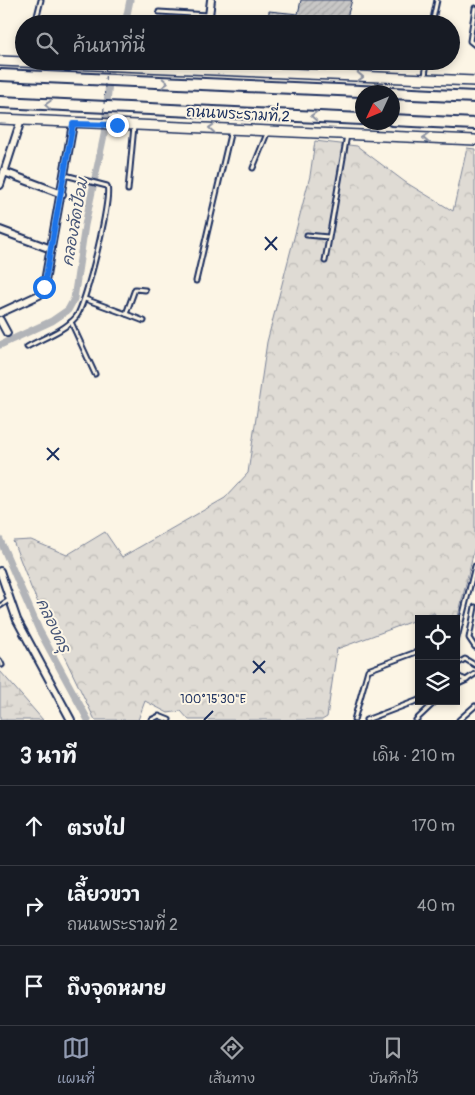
<!DOCTYPE html>
<html lang="th">
<head>
<meta charset="utf-8">
<style>
	:root { --surface:#171b24; --page:#20242c; --text:#f1f3f6; --muted:#9ea1a6; --line:#363941; --accent:#919bb2 }
	body { margin:0; font-family:Pangolin,"Playpen Sans Thai",sans-serif; background:var(--page); color:var(--text) }
	.controls { position:absolute; right:15px; bottom:15px; display:grid; overflow:hidden; border-radius:0px; box-shadow:0 2px 8px #0003 }
	.controls button { width:45px; height:45px; display:grid; place-items:center; padding:0; border:0; border-bottom:1px solid var(--line); background:var(--surface); color:var(--text); font:25px sans-serif }
	.compass { position:absolute; left:355px; top:85px; width:45px; height:45px; border-radius:50%; background:var(--surface); box-shadow:0 2px 8px #0003; rotate:226deg }
	.stop { position:absolute; width:15px; height:15px; margin:-11px; border:4px solid #1a73e8; border-radius:50%; background:#fff }
	.stop.end { background:#1a73e8; border-color:#fff; box-shadow:0 1px 5px #0008 }
	.list { margin:0; padding:0; list-style:none }
	h2 { display:flex; justify-content:space-between; align-items:center; height:65px; margin:0; padding:0 20px; font-size:21px }
	h2 small { font-size:16px; font-weight:400; color:var(--muted) }
	.list li { display:grid; grid-template-columns:32px 1fr auto; gap:15px; align-items:center; box-sizing:border-box; height:80px; padding:0 20px; border-top:1px solid var(--line) }
	.list b { display:block; font-size:19px; white-space:nowrap }
	.list p { margin:0; font-size:16px; white-space:nowrap; color:var(--muted) }
	.list em { font-size:16px; font-style:normal; color:var(--muted) }
	.icon { flex:none; width:28px; height:28px; fill:none; stroke:currentColor; stroke-width:2; stroke-linecap:round; stroke-linejoin:round }
	.map { position:relative; flex:none; width:475px; height:720px; overflow:hidden }
	.search { position:absolute; background:var(--surface); box-shadow:0 2px 8px #0003; left:15px; right:15px; top:15px; height:55px; display:flex; align-items:center; gap:12px; box-sizing:border-box; padding:0 18px; border-radius:28px; color:var(--muted); font-size:19px }
	.sheet { height:305px; background:var(--surface) }
	nav { display:flex; justify-content:space-around; align-items:center; box-sizing:border-box; height:70px; border-top:1px solid var(--line); background:var(--surface); font-size:14px; color:var(--muted) }
	nav a { display:grid; justify-items:center; gap:2px }
	nav .on { color:var(--accent) }
	.map>svg:first-child { display:block }
	.forest { fill:url(#forest-crowns); stroke:#7d8599 }
	.wetland { fill:url(#wetland-marsh); stroke:#7d8599 }
	.lines { fill:none; stroke-linecap:round; stroke-linejoin:round }
	.canal { stroke:#b2b4b8; stroke-width:7 }
	.building { fill:url(#building-hatch); stroke:#1b2f5e }
	.service-casing { stroke:#1b2f5e; stroke-width:7 }
	.minor-casing { stroke:#1b2f5e; stroke-width:10 }
	.secondary-casing { stroke:#1b2f5e; stroke-width:12 }
	.trunk-casing { stroke:#1b2f5e; stroke-width:14 }
	.service { stroke:#fcf5e5; stroke-width:3 }
	.minor { stroke:#fcf5e5; stroke-width:6 }
	.secondary { stroke:#fcf5e5; stroke-width:9 }
	.trunk { stroke:#fcf5e5; stroke-width:10 }
	.path-bridge { stroke:#1b2f5e; stroke-width:1; stroke-dasharray:4 4; stroke-linecap:butt }
	.oneway { stroke:#8c92a2 }
	.route { stroke:#1a73e8; stroke-width:6 }
	.ticks { fill:none; stroke:#1b2f5e; stroke-width:2 }
	.labels { text-anchor:middle; stroke-width:4; stroke-linejoin:round; paint-order:stroke }
	.street-label { font-size:15px; fill:#1b2f5e; stroke:#fcf5e5 }
	.water-label { font-size:16px; font-style:italic; fill:#485779; stroke:#fcf5e5 }
	.ticks-label { font-size:12px; text-anchor:middle; fill:#1b2f5e; stroke:#fcf5e5; stroke-width:4; stroke-linejoin:round; paint-order:stroke }
</style>
</head>
<body>
<div class="map">
<svg width="475" height="720" viewBox="0 0 475 720">
	<defs>
		<pattern id="forest-crowns" width="20" height="18" patternUnits="userSpaceOnUse" patternTransform="scale(1.25)"><rect width="20" height="18" fill="#dfdbd4"/><path d="M2 6a3 3 0 1 1 6 0M12 15a3 3 0 1 1 6 0" fill="none" stroke="#bfbcb8"/></pattern>
		<pattern id="wetland-marsh" width="20" height="14" patternUnits="userSpaceOnUse" patternTransform="scale(1.25)"><rect width="20" height="14" fill="#dfdbd4"/><path d="M1 5h8M5 5V1M11 12h8M15 12V8" fill="none" stroke="#bfbcb8"/></pattern>
		<pattern id="building-hatch" width="6" height="6" patternUnits="userSpaceOnUse" patternTransform="scale(1.25)"><rect width="6" height="6" fill="#c8c7c6"/><path d="M-1 1l2-2M0 6l6-6M5 7l2-2" fill="none" stroke="#ababac"/></pattern>
	</defs>
	<rect width="100%" height="100%" fill="#fcf5e5"/>
	<filter id="ink" filterUnits="userSpaceOnUse"><feTurbulence type="fractalNoise" baseFrequency=".02" numOctaves="2"/><feDisplacementMap in="SourceGraphic" scale="10" xChannelSelector="R" yChannelSelector="G"/><feConvolveMatrix kernelMatrix="1 2 1 2 8 2 1 2 1" color-interpolation-filters="sRGB"/></filter>
	<g filter="url(#ink)">
		<path class="forest" d="M315,141l42,5 48,36 48,29 14,-63 8,1v397l-19,79v-6h-20l-2,-6 -97,36 -10,68 -5,3h-133l-8,-9 -13,2 -23,-12 -7,19h-43l-63,-130 -19,-49 18,-1 36,15 38,-23 17,25 103,-59 23,-25 19,-131 43,-166z"/>
		<path class="wetland" d="M0,671l43,49h-43z"/>
		<g class="lines">
			<g class="canal">
				<path d="M125,24l5,-24"/>
				<path d="M0,345l52,-24 16,-11 6,-11 11,-74 19,-90 7,-74"/>
				<path d="M0,540l39,90 49,90"/>
			</g>
		</g>
		<g class="building">
			<path d="M301,0h51l-7,24h-77l1,-13 29,3z"/>
			<path d="M316,61h19l-1,6 -18,-2z"/>
		</g>
		<g class="lines">
			<defs>
				<g id="service">
					<path d="M475,8l-5,33 5,4"/>
					<path d="M159,12l49,3"/>
					<path d="M35,24l6,-24"/>
					<path d="M432,24l5,-24"/>
					<path d="M425,76l2,-15"/>
					<path d="M253,168l15,-37"/>
					<path d="M128,190l6,-64"/>
					<path d="M307,235l21,2"/>
					<path d="M325,261l22,-126"/>
					<path d="M196,281l35,-151"/>
					<path d="M85,299l41,15 9,-25 10,1"/>
					<path d="M126,314l18,7"/>
					<path d="M71,322l24,52"/>
					<path d="M27,347c16,-9 37,-16 49,-30 10,-12 36,-119 31,-131l-42,-11"/>
					<path d="M0,606l9,-6"/>
					<path d="M475,607l-6,31 6,9"/>
					<path d="M0,661l2,4"/>
					<path d="M457,664l8,-5 10,6"/>
					<path d="M456,666v-24l19,-76"/>
					<path d="M456,672l3,5 7,3 9,-6"/>
					<path d="M456,685l11,-5"/>
					<path d="M151,720l8,-4 10,4"/>
					<path d="M354,720l14,-50 51,-19"/>
					<path d="M366,720l53,-20"/>
					<path d="M416,720l20,-19"/>
					<path d="M459,720l16,-14"/>
				</g>
				<g id="minor">
					<path d="M208,24l3,-24"/>
					<path d="M4,172l58,22"/>
					<path d="M0,185l21,-65"/>
					<path d="M0,230l51,19"/>
					<path d="M0,313l39,-18 5,-8 29,-163"/>
					<path d="M0,320l7,13"/>
					<path d="M0,571l17,49 54,100"/>
				</g>
				<g id="secondary">
					<path d="M0,61l475,20"/>
					<path d="M0,119l475,21"/>
				</g>
				<g id="trunk">
					<path d="M0,75l383,17"/>
					<path d="M392,93l83,4"/>
					<path d="M0,102l362,17"/>
					<path d="M392,120l83,4"/>
				</g>
			</defs>
			<use href="#service" class="service-casing"/>
			<use href="#minor" class="minor-casing"/>
			<use href="#secondary" class="secondary-casing"/>
			<use href="#trunk" class="trunk-casing"/>
			<use href="#service" class="service"/>
			<use href="#minor" class="minor"/>
			<use href="#secondary" class="secondary"/>
			<use href="#trunk" class="trunk"/>
			<path class="path-bridge" d="M103,128l3,-67"/>
		</g>
		<defs><path id="oneway-chevron" d="M-2-3.5L2.5 0L-2 3.5" fill="none" stroke-width="1.6" stroke-linecap="round" stroke-linejoin="round" transform="scale(1.25)"/></defs>
		<g class="oneway">
			<use href="#oneway-chevron" transform="translate(360 77) rotate(2)"/>
			<use href="#oneway-chevron" transform="translate(165 83) rotate(3)"/>
			<use href="#oneway-chevron" transform="translate(48 105) rotate(-177)"/>
			<use href="#oneway-chevron" transform="translate(314 116) rotate(-177)"/>
			<use href="#oneway-chevron" transform="translate(212 128) rotate(-177)"/>
			<use href="#oneway-chevron" transform="translate(426 138) rotate(-178)"/>
		</g>
	</g>
	<g class="lines" filter="url(#ink)">
		<path class="route" d="M44,287l29,-163 44,1"/>
	</g>
	<path class="ticks" d="M265,237l12,13M265,250l12,-13M47,448l12,12M47,460l12,-12M253,661l12,12M253,673l12,-12M204,720l9,-9"/>
	<g class="labels">
		<g class="street-label">
			<text transform="translate(238 114) rotate(3)" y="5">ถนนพระรามที่ 2</text>
		</g>
		<g class="water-label">
			<text transform="translate(74 222) rotate(-80)" y="6">คลองลัดป้อม</text>
			<text transform="translate(54 625) rotate(64)" y="6">คลองครุ</text>
		</g>
	</g>
	<g class="ticks-label">
		<text x="213" y="703">100°15'30"E</text>
	</g>
</svg>
<div class="controls">
<button><svg class="icon" aria-label="locate" viewBox="0 0 24 24"><circle cx="12" cy="12" r="6"/><path d="M12 2v4M12 18v4M2 12h4M18 12h4"/></svg></button>
<button><svg class="icon" aria-label="layers" viewBox="0 0 24 24"><path d="M12 4l9 5-9 5-9-5zM3 14l9 5 9-5"/></svg></button>
</div>
<svg class="compass" viewBox="-18 -18 36 36"><path d="M0-13l5 13h-10z" fill="#e53935"/><path d="M0 13l5-13h-10z" fill="#9ea1a6"/></svg>
<div class="stop" style="left:44px;top:287px"></div>
<div class="stop end" style="left:117px;top:125px"></div>
<div class="search"><svg class="icon" aria-label="search" viewBox="0 0 24 24"><circle cx="10" cy="10" r="6"/><path d="M15 15l6 6"/></svg>ค้นหาที่นี่</div>
</div>
<section class="sheet">
<h2>3 นาที<small>เดิน · 210 m</small></h2>
<ul class="list">
<li><svg class="icon" aria-label="ahead" viewBox="0 0 24 24"><path d="M12 20V5M6 11l6-6 6 6"/></svg><div><b>ตรงไป</b></div><em>170 m</em></li>
<li><svg class="icon" aria-label="right" viewBox="0 0 24 24"><path d="M7 20v-9h11M14 6l5 5-5 5"/></svg><div><b>เลี้ยวขวา</b><p>ถนนพระรามที่ 2</p></div><em>40 m</em></li>
<li><svg class="icon" aria-label="arrive" viewBox="0 0 24 24"><path d="M6 21V4h12l-3 4 3 4H6"/></svg><div><b>ถึงจุดหมาย</b></div></li>
</ul>
</section>
<nav>
<a class="on"><svg class="icon" aria-label="map" viewBox="0 0 24 24"><path d="M3 6l6-2 6 2 6-2v14l-6 2-6-2-6 2zM9 4v14M15 6v14"/></svg>แผนที่</a>
<a><svg class="icon" aria-label="directions" viewBox="0 0 24 24"><path d="M12 3l9 9-9 9-9-9zM9 14v-3h6M13 9l2 2-2 2"/></svg>เส้นทาง</a>
<a><svg class="icon" aria-label="saved" viewBox="0 0 24 24"><path d="M7 4h10v16l-5-4-5 4z"/></svg>บันทึกไว้</a>
</nav>
</body>
</html>
